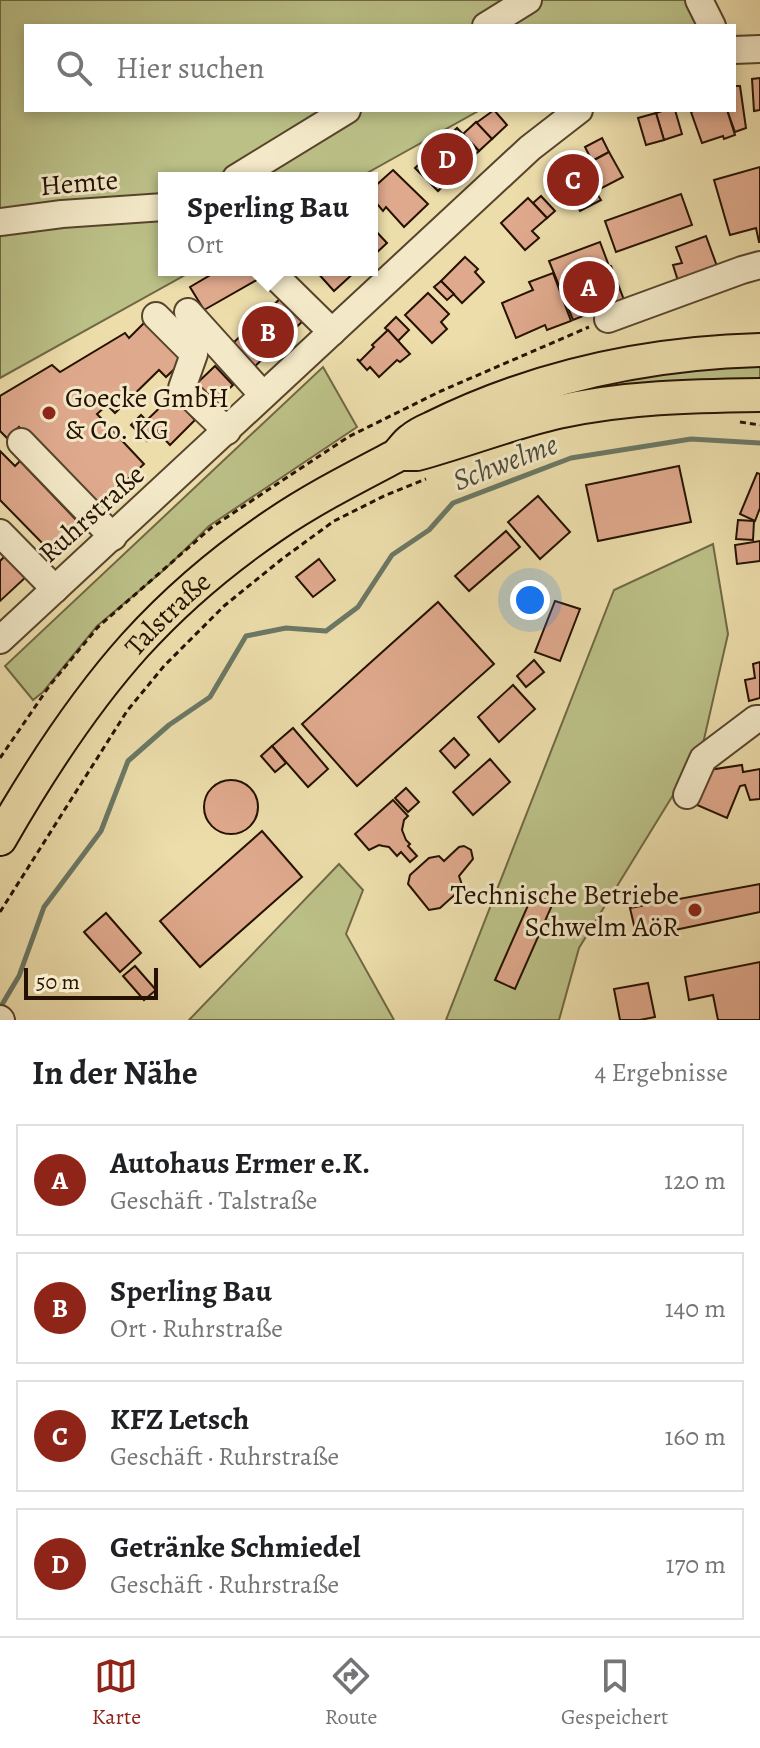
<!DOCTYPE html>
<html lang="de">
<head>
<meta charset="utf-8">
<style>
	:root { --surface:#fff; --page:#f2f2f2; --text:#202124; --muted:#757577; --line:#e0e0e0; --accent:#8f2418 }
	body { margin:0; font-family:Alegreya,serif; background:var(--page); color:var(--text) }
	.scale { position:absolute; left:24px; bottom:20px; width:134px; box-sizing:border-box; padding-left:8px; border:4px solid #251101; border-top:0; font-size:22px; line-height:28px; white-space:nowrap; color:#251101; -webkit-text-stroke:6px #f3e9c8; paint-order:stroke }
	.you { position:absolute; left:530px; top:600px; width:28px; height:28px; margin:-20px; border:6px solid #fff; border-radius:50%; background:#1a73e8; box-shadow:0 0 0 12px #1a73e833 }
	.badge { display:grid; place-items:center; width:52px; height:52px; border-radius:50%; background:var(--accent); color:#fff; font-size:26px; font-weight:700 }
	.pin { position:absolute; translate:-50% -50%; border:4px solid #fff; box-shadow:0 2px 8px #0006 }
	.popup { position:absolute; left:158px; top:172px; width:220px; height:104px; box-sizing:border-box; display:grid; place-content:center; border-radius:0px; background:var(--surface); filter:drop-shadow(0 2px 6px #0005); font-size:26px; white-space:nowrap; color:var(--muted) }
	.popup b { font-size:30px; color:var(--text) }
	.popup::after { content:''; position:absolute; left:50%; top:100%; margin-left:-16px; border:16px solid transparent; border-top-color:var(--surface) }
	.list { margin:0; padding:0; list-style:none }
	h2 { display:flex; justify-content:space-between; align-items:center; height:104px; margin:0; padding:0 32px; font-size:34px }
	h2 small { font-size:26px; font-weight:400; color:var(--muted) }
	.list li { display:grid; grid-template-columns:52px 1fr auto; gap:24px; align-items:center; box-sizing:border-box; height:112px; margin:0 16px 16px; padding:0 16px; border:2px solid var(--line); border-radius:0px }
	.list b { display:block; font-size:30px; white-space:nowrap }
	.list p { margin:0; font-size:26px; white-space:nowrap; color:var(--muted) }
	.list em { font-size:26px; font-style:normal; color:var(--muted) }
	.icon { flex:none; width:44px; height:44px; fill:none; stroke:currentColor; stroke-width:2; stroke-linecap:round; stroke-linejoin:round }
	.map { position:relative; flex:none; width:760px; height:1020px; overflow:hidden }
	.search { position:absolute; background:var(--surface); box-shadow:0 4px 12px #0003; left:24px; right:24px; top:24px; height:88px; display:flex; align-items:center; gap:20px; box-sizing:border-box; padding:0 28px; border-radius:0px; color:var(--muted); font-size:30px }
	.sheet { height:616px; background:var(--surface) }
	nav { display:flex; justify-content:space-around; align-items:center; box-sizing:border-box; height:112px; border-top:2px solid var(--line); background:var(--surface); font-size:22px; color:var(--muted) }
	nav a { display:grid; justify-items:center; gap:4px }
	nav .on { color:var(--accent) }
	.map>svg:first-child { display:block }
	.green { fill:#bbc087; stroke:#706844; stroke-width:2 }
	.lines { fill:none; stroke-linecap:round; stroke-linejoin:round }
	.stream { stroke:#6b7865; stroke-width:5 }
	.building { fill:#dfa98d; stroke:#251101; stroke-width:2 }
	.minor-casing { stroke:#57442c; stroke-width:30 }
	.major-casing { stroke:#251101; stroke-width:36 }
	.path { stroke:#251101; stroke-width:3; stroke-dasharray:6 4; stroke-linecap:butt }
	.minor { stroke:#f3e9c8; stroke-width:26 }
	.major { stroke:#ecddab; stroke-width:32 }
	.poi-dot { fill:#8f2418; stroke:#f3e9c8; stroke-width:3 }
	.labels { text-anchor:middle; stroke-width:6; stroke-linejoin:round; paint-order:stroke }
	.street-label { font-size:28px; fill:#251101; stroke:#f3e9c8 }
	.poi-label { font-size:28px; fill:#251101; stroke:#f3e9c8; text-anchor:start }
	.water-label { font-size:30px; font-style:italic; fill:#4e4d3b; stroke:#f3e9c8 }
</style>
</head>
<body>
<div class="map">
<svg width="760" height="1020" viewBox="0 0 760 1020">
	<rect width="100%" height="100%" fill="#ecddab"/>
	<filter id="stains"><feTurbulence type="fractalNoise" baseFrequency=".0025" numOctaves="4"/><feColorMatrix values="0 0 0 0 .2 0 0 0 0 .09 0 0 0 0 .02 0 0 0 .5 -.17"/></filter>
	<radialGradient id="worn" r=".72"><stop offset=".6" stop-color="#630" stop-opacity="0"/><stop offset="1" stop-color="#630" stop-opacity=".3"/></radialGradient>
	<g class="green">
		<path d="M0,0h689l12,26h-675v84h454l-122,68h-194v92h30l-194,108z"/>
		<path d="M760,359v24l-245,21 61,-20z"/>
		<path d="M323,367l34,60 -148,99 -45,44 -67,56 -54,66 -10,8 -28,-34z"/>
		<path d="M713,544l15,90 -26,114 -123,200 -20,72h-113l168,-430z"/>
		<path d="M339,864l24,26 -17,44 48,86h-205z"/>
	</g>
	<g class="lines">
		<path class="stream" d="M0,1008l19,-32 25,-69 57,-76 27,-70 41,-36 41,-28 36,-61 40,-8 40,3 32,-24 34,-52 37,-25 24,-27 118,-45 120,-19 69,4"/>
	</g>
	<g class="building">
		<path d="M760,78v32l-6,1 -2,-32z"/>
		<path d="M734,86h6l6,42 -11,4 -8,-22h7z"/>
		<path d="M494,110l13,15 -15,14 -16,-16z"/>
		<path d="M665,110h10l7,24 -18,6 -8,-27z"/>
		<path d="M696,110h31l8,25 -11,4 -1,-3 -21,7 -11,-31z"/>
		<path d="M656,113l8,27 -18,5 -8,-27z"/>
		<path d="M476,122l16,17 -13,12 -16,-17z"/>
		<path d="M457,128l22,23 -41,40 -23,-23z"/>
		<path d="M602,138l7,14 -17,9 -7,-14z"/>
		<path d="M609,152l14,25 -25,13 -13,-25z"/>
		<path d="M585,165l13,25 -23,12 -13,-25z"/>
		<path d="M760,167v75h-1l-3,-14 -26,7 -16,-55z"/>
		<path d="M393,170l35,34 -24,23 -18,-20 -3,4 -11,-13v-9z"/>
		<path d="M596,192l5,8 -21,11 -5,-9z"/>
		<path d="M681,194l11,31 -76,27 -11,-31z"/>
		<path d="M541,196l14,15 -8,7 -14,-15z"/>
		<path d="M528,198l19,20 -15,13 7,7 -14,12 -24,-27z"/>
		<path d="M372,227l15,16 -15,14z"/>
		<path d="M706,236l12,33 -39,15 -6,-19 9,-2 -6,-16z"/>
		<path d="M600,242l9,24h2l13,34 -51,20 -24,-59z"/>
		<path d="M465,257l13,12 -3,3 9,10 -22,21 -21,-22z"/>
		<path d="M219,270h39l4,7 -58,33 -14,-23z"/>
		<path d="M315,270h42l-23,21z"/>
		<path d="M553,273l18,48 -24,9 -2,-5 -29,13 -14,-35 31,-13 -4,-8z"/>
		<path d="M441,281l13,13 -7,6 -13,-13z"/>
		<path d="M428,293l21,21 -8,8 6,7 -15,14 -27,-28z"/>
		<path d="M283,296l22,23 -52,49 -22,-23z"/>
		<path d="M150,317l37,40 -21,20 -7,-7 -44,43 -8,-8 -10,9 47,50 -48,45 -77,-82 -12,11 -7,-7v-35l52,-31 8,7 65,-39 4,5z"/>
		<path d="M396,317l13,13 -11,11 -13,-13z"/>
		<path d="M388,330l22,24 -10,8 -3,-2 -18,17 -9,-10 -3,3 -10,-11 3,2 14,-14 -2,-2z"/>
		<path d="M215,366l18,19 -22,22 -18,-20z"/>
		<path d="M172,396l23,24 -25,25 -23,-25z"/>
		<path d="M141,415l16,16 -10,10 -16,-16z"/>
		<path d="M0,451l15,15 5,-5 61,64 -30,27 -51,-52z"/>
		<path d="M679,466l12,56 -93,19 -12,-56z"/>
		<path d="M757,473l3,1v34l-5,13 -15,-7z"/>
		<path d="M538,496l32,36 -30,27 -32,-37z"/>
		<path d="M738,520l16,1 -1,19 -17,-1z"/>
		<path d="M506,531l14,16 -51,44 -14,-15z"/>
		<path d="M760,541v20l-23,3 -2,-19z"/>
		<path d="M7,554l20,22 -27,25v-40z"/>
		<path d="M319,559l16,21 -22,17 -17,-20z"/>
		<path d="M555,601l25,8 -20,52 -25,-9z"/>
		<path d="M438,602l56,62 -137,122 -55,-62z"/>
		<path d="M534,660l10,12 -18,15 -9,-11z"/>
		<path d="M760,662v36l-11,3 -4,-21 10,-2 -2,-14z"/>
		<path d="M513,685l22,24 -36,33 -21,-25z"/>
		<path d="M293,728l35,41 -20,18 -36,-41z"/>
		<path d="M454,738l15,17 -14,13 -15,-17z"/>
		<path d="M272,746l14,17 -11,9 -14,-16z"/>
		<path d="M490,759l20,23 -37,33 -20,-23z"/>
		<path d="M742,765l1,7 17,-3v30l-10,1 -5,-15 -5,1 -13,32 -30,-13 12,-35z"/>
		<circle cx="231" cy="807" r="27"/>
		<path d="M406,788l13,14 -11,10 -13,-14z"/>
		<path d="M393,800l15,16 -4,4 -2,10 4,10 4,4 -2,2 9,10 -7,6 -9,-10 -4,4 -8,-9 -6,-1 -4,-1 -10,5 -14,-16z"/>
		<path d="M262,831l40,46 -102,90 -40,-46z"/>
		<path d="M464,846l7,4 2,9 -14,17 3,9 -2,5 -20,18 -11,2 -21,-26 2,-9 19,-17 10,-2 5,5 15,-14z"/>
		<path d="M760,884v28l-123,26 -7,-30z"/>
		<path d="M533,894l20,9 -38,86 -20,-9z"/>
		<path d="M106,913l35,40 -21,19 -36,-40z"/>
		<path d="M760,962v58h-42l-5,-25 -24,5 -4,-23z"/>
		<path d="M135,966l21,24 -12,10 -21,-24z"/>
		<path d="M648,983l7,34 -15,3h-20l-6,-31z"/>
	</g>
	<g class="lines">
		<defs>
			<g id="minor">
				<path d="M699,0l13,26"/>
				<path d="M486,26l42,-26"/>
				<path d="M734,50l26,-1"/>
				<path d="M236,178l111,-68"/>
				<path d="M0,222l62,-8 102,-7"/>
				<path d="M269,270l63,62"/>
				<path d="M188,312l75,83"/>
				<path d="M156,316l38,38 -12,34 45,43"/>
				<path d="M608,319l134,-49 18,-5"/>
				<path d="M21,442l92,95"/>
				<path d="M0,533l55,56"/>
				<path d="M0,640l530,-492 49,-38"/>
				<path d="M687,795l16,-36 53,-40h4"/>
				<path d="M0,1019l1,1"/>
			</g>
			<g id="major">
				<path d="M403,454h14c48,-13 93,-31 141,-42 67,-15 134,-16 202,-17"/>
				<path id="s1" d="M0,839c39,-68 82,-135 135,-194 40,-44 88,-85 138,-119 38,-26 79,-47 121,-69 7,-4 10,-12 17,-17 6,-5 14,-9 21,-12 103,-51 214,-75 328,-78"/>
			</g>
		</defs>
		<use href="#minor" class="minor-casing"/>
		<use href="#major" class="major-casing"/>
		<g class="path">
			<path d="M740,422l20,3"/>
			<path d="M0,758l50,-73 48,-58 114,-100 136,-90 93,-46 148,-64"/>
			<path d="M0,912l127,-201 37,-45 60,-60 58,-47 52,-38 52,-26 40,-16"/>
		</g>
		<use href="#minor" class="minor"/>
		<use href="#major" class="major"/>
	</g>
	<g class="poi-dot">
		<circle cx="49" cy="413" r="8"/>
		<circle cx="695" cy="910" r="8"/>
	</g>
	<g class="labels">
		<g class="street-label">
			<text transform="translate(79 182) rotate(-5)" y="10">Hemte</text>
			<text transform="translate(91 513) rotate(-42)" y="10">Ruhrstraße</text>
			<text dy="10" stroke="none"><textPath href="#s1" startOffset="282">Talstraße</textPath></text>
		</g>
		<g class="poi-label">
			<text x="65" y="407">Goecke GmbH<tspan x="65" dy="32">&amp; Co. KG</tspan></text>
			<text x="679" y="904" text-anchor="end">Technische Betriebe<tspan x="679" dy="32">Schwelm AöR</tspan></text>
		</g>
		<g class="water-label">
			<text transform="translate(505 462) rotate(-21)" y="10">Schwelme</text>
		</g>
	</g>
	<rect width="100%" height="100%" filter="url(#stains)"/>
	<rect width="100%" height="100%" fill="url(#worn)"/>
</svg>
<div class="scale">50 m</div>
<div class="you"></div>
<div class="pin badge" style="left:589px;top:287px">A</div>
<div class="pin badge" style="left:268px;top:332px">B</div>
<div class="popup"><b>Sperling Bau</b>Ort</div>
<div class="pin badge" style="left:573px;top:180px">C</div>
<div class="pin badge" style="left:447px;top:159px">D</div>
<div class="search"><svg class="icon" aria-label="search" viewBox="0 0 24 24"><circle cx="10" cy="10" r="6"/><path d="M15 15l6 6"/></svg>Hier suchen</div>
</div>
<section class="sheet">
<h2>In der Nähe<small>4 Ergebnisse</small></h2>
<ul class="list">
<li><span class="badge">A</span><div><b>Autohaus Ermer e.K.</b><p>Geschäft · Talstraße</p></div><em>120 m</em></li>
<li><span class="badge">B</span><div><b>Sperling Bau</b><p>Ort · Ruhrstraße</p></div><em>140 m</em></li>
<li><span class="badge">C</span><div><b>KFZ Letsch</b><p>Geschäft · Ruhrstraße</p></div><em>160 m</em></li>
<li><span class="badge">D</span><div><b>Getränke Schmiedel</b><p>Geschäft · Ruhrstraße</p></div><em>170 m</em></li>
</ul>
</section>
<nav>
<a class="on"><svg class="icon" aria-label="map" viewBox="0 0 24 24"><path d="M3 6l6-2 6 2 6-2v14l-6 2-6-2-6 2zM9 4v14M15 6v14"/></svg>Karte</a>
<a><svg class="icon" aria-label="directions" viewBox="0 0 24 24"><path d="M12 3l9 9-9 9-9-9zM9 14v-3h6M13 9l2 2-2 2"/></svg>Route</a>
<a><svg class="icon" aria-label="saved" viewBox="0 0 24 24"><path d="M7 4h10v16l-5-4-5 4z"/></svg>Gespeichert</a>
</nav>
</body>
</html>
